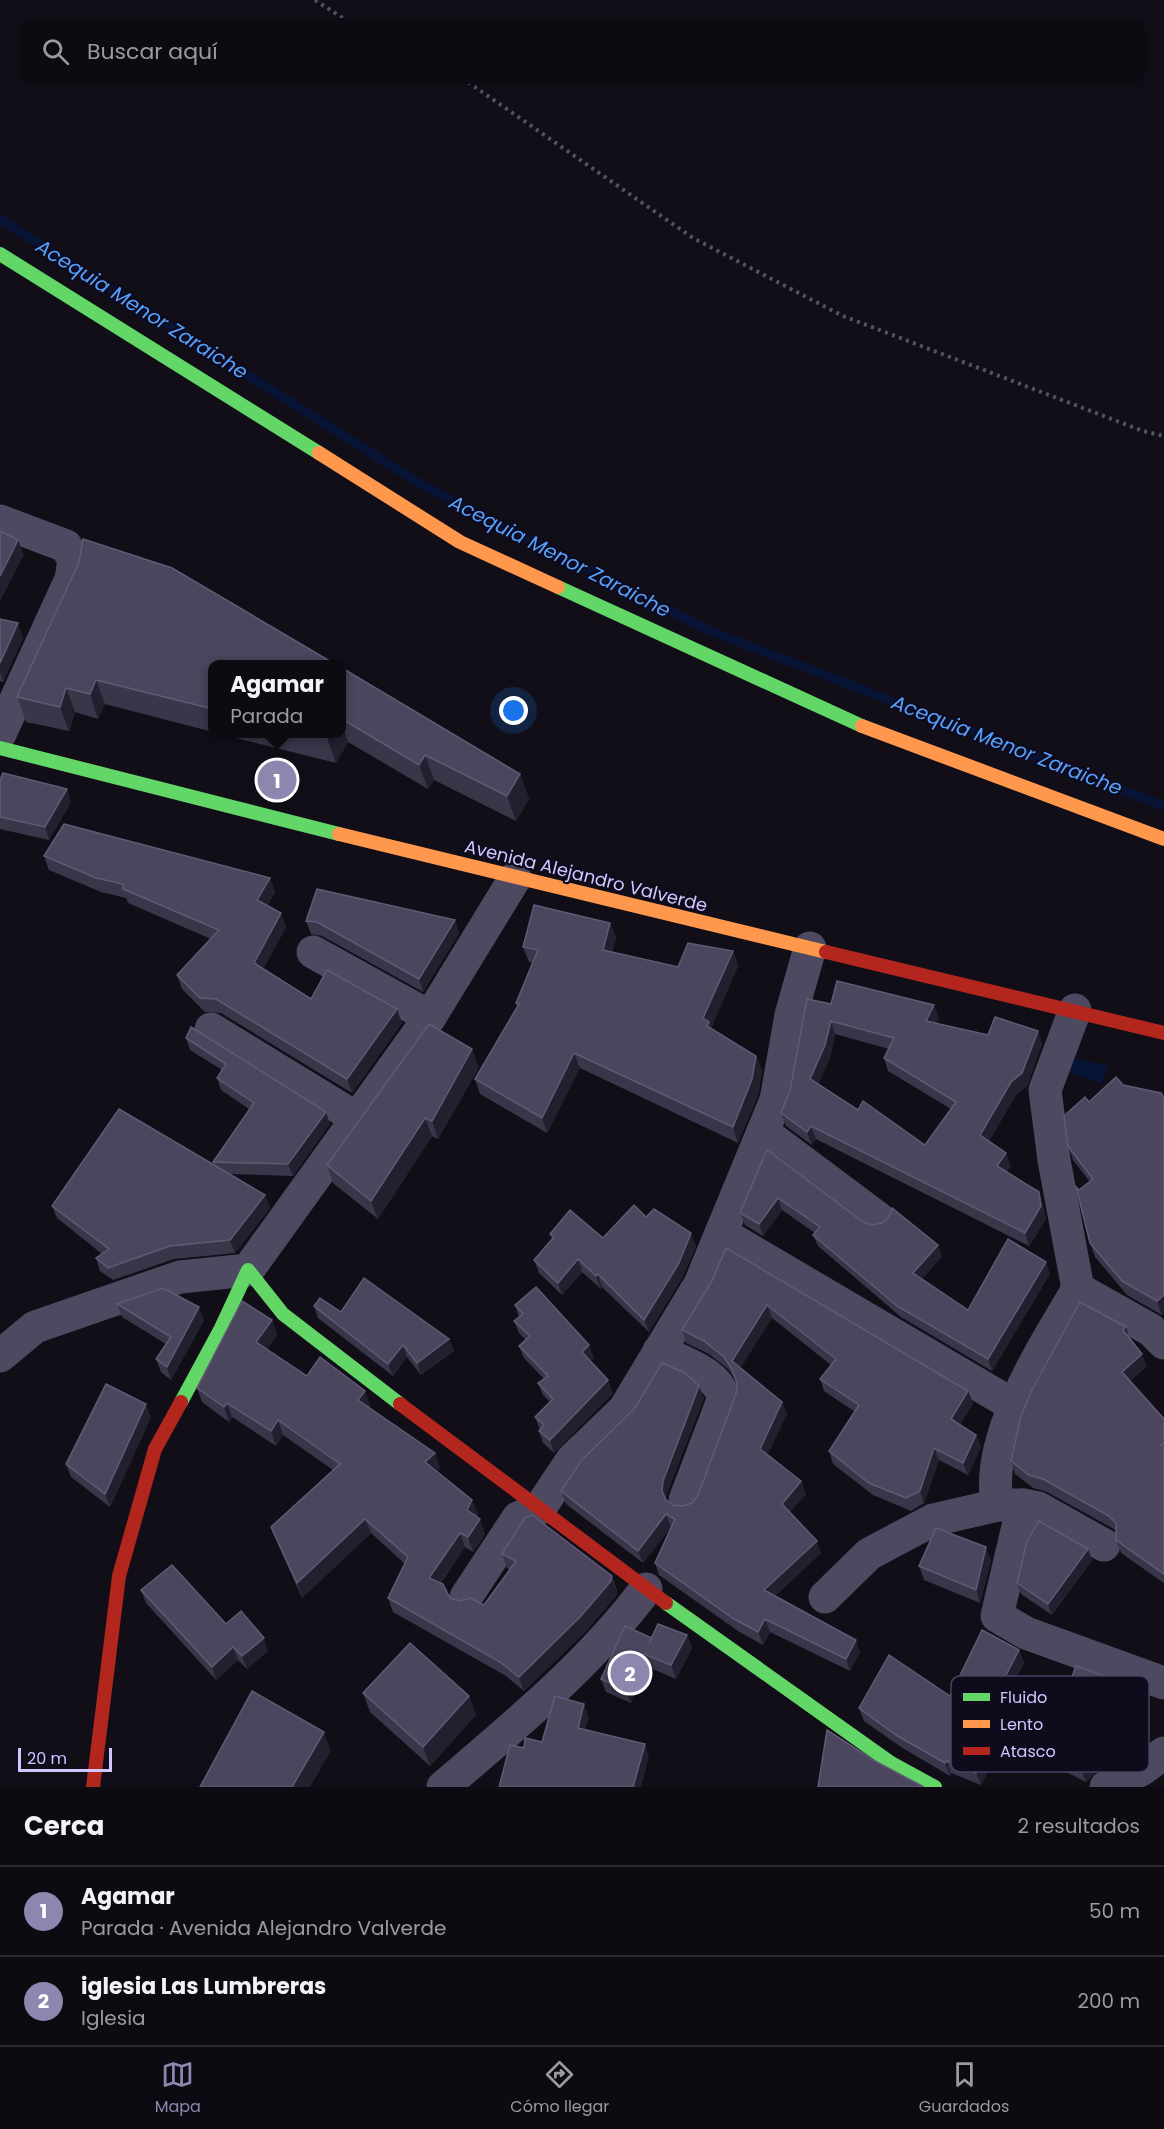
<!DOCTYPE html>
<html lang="es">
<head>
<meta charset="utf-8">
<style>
	:root { --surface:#0d0a12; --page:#16131b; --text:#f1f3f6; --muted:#9a9a9f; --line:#2d2b32; --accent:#8e86ae }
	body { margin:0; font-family:Poppins,sans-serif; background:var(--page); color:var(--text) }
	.scale { position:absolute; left:18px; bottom:15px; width:94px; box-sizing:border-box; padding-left:6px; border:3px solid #d1c6ff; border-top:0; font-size:16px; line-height:21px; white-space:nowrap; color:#d1c6ff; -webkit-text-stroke:4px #0f0a1c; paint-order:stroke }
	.you { position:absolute; left:514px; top:711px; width:21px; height:21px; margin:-15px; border:4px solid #fff; border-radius:50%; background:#1a73e8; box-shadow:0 0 0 9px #1a73e833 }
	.badge { display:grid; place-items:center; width:39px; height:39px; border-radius:50%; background:var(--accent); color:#fff; font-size:20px; font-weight:700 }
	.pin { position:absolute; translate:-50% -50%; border:3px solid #fff; box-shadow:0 2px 6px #0006 }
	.popup { position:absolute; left:208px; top:660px; width:138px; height:78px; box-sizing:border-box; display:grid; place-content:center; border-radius:12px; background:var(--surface); filter:drop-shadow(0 2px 4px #0005); font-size:20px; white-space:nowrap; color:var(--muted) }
	.popup b { font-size:22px; color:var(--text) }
	.popup::after { content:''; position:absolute; left:50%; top:100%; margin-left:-12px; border:12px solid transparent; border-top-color:var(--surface) }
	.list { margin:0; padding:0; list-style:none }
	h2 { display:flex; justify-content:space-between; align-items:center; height:78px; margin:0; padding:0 24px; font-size:26px }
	h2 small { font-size:20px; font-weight:400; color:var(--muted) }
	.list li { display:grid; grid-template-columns:39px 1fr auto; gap:18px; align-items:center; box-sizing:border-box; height:90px; padding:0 24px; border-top:2px solid var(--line) }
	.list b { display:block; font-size:22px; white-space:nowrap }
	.list p { margin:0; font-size:20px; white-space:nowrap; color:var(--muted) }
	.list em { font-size:20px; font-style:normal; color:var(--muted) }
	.icon { flex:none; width:33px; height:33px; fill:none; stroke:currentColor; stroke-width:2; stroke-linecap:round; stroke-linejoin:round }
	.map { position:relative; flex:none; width:1164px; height:1787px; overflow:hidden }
	.search { position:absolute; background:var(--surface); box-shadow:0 3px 9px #0003; left:18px; right:18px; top:18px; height:66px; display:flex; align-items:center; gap:15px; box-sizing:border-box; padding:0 21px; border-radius:18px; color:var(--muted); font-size:22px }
	.sheet { height:258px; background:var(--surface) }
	nav { display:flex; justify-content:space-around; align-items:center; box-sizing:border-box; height:84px; border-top:2px solid var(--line); background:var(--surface); font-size:16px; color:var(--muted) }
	nav a { display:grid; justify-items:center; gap:3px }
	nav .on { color:var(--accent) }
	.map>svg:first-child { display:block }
	.water { fill:#081436 }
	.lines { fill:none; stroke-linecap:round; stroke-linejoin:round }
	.stream { stroke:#081436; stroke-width:9 }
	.path { stroke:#495766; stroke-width:4; stroke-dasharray:3 4.5; stroke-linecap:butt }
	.street { stroke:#4d4961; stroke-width:33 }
	.fast { stroke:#63d668; stroke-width:14 }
	.slow { stroke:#ff974d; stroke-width:14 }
	.jam { stroke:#b3261e; stroke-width:14 }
	.wall { fill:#3a364a; fill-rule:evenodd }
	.shaded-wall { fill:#231f2e }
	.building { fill:#4b455d; stroke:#605a76; stroke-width:1.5; fill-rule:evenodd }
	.labels { text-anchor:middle; stroke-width:4.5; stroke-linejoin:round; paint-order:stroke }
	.street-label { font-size:18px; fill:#d1c6ff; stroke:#0f0a1c }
	.water-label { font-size:20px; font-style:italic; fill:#54a1ff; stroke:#0f0a1c }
	.key { fill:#0f0a1c; stroke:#494260; stroke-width:1.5 }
	.key-label { font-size:16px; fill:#d1c6ff }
</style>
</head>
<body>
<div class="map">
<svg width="1164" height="1787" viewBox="0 0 1164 1787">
	<rect width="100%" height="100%" fill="#110e18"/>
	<path class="water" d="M1074,1058l34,8 -6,17 -33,-10z"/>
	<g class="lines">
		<path class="stream" d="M0,219l422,266 286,145 456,176"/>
		<g class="path">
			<path d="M315,0l37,24"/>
			<path d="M462,78l231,160 150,78 300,115 21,5"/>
		</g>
		<g class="street">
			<path d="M0,521l66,25 8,14 -3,19 -71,155"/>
			<path d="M313,952l117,65"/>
			<path d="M1075,1010l-30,80 9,70 24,129 73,41 13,13"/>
			<path d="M211,1029l147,90"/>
			<path d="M763,1132l115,86"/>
			<path d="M721,1233l292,172"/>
			<path d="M659,1351c20,10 64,23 64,49l-38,100"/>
			<path d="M0,1356l35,-29 145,-50 68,-7 182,-253 85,-139"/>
			<path d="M998,1505h25l-26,111 29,17 138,50"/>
			<path d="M1023,1505l15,3 66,37"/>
			<path d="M466,1597l52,-79 22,-10 32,-48 52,-50 76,-126 76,-184 15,-85 19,-67"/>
			<path d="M825,1597l44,-43 64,-34 65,-15c-16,-64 48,-162 80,-216"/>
			<path d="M443,1787c71,-61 146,-122 203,-198"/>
			<path d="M1106,1787l35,-17 23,-17"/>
		</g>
		<g class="fast">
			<path d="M0,254l319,199"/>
			<path d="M558,587l304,139"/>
			<path d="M0,748l339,86"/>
			<path d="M181,1402l40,-74 27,-58 35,44 117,90"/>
			<path d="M666,1603l225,160 44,24"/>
		</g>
		<g class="slow">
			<path d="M319,453l141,89 98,45"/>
			<path d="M862,726l302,113"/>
			<path d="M339,834l487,118"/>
		</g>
		<g class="jam">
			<path d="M826,952l338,81"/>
			<path d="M400,1404l266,199"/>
			<path d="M93,1787l26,-211 36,-127 26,-47"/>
		</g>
	</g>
	<g class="wall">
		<path d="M79,562l134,102v68l-108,-28 -7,15 -23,-7 -6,19 -43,-9 -9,-25z"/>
		<path d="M0,619l23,19 -20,44 -3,-1z"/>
		<path d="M342,668l178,106 9,25 -13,22 -82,-41 -6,9 -80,-47 -12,21 -116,-29h122z"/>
		<path d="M0,780l67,9 4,13 -22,38 -49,-11z"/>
		<path d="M44,856l226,22 5,14 -8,14 19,21 -23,42 48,30 86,10 5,14 -50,70 -131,-80 -16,-1 -23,-23 -5,-14 34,-36 -83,-36 -2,-5 -25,-6 -52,-22z"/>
		<path d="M455,920l4,13 -36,59 -101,-56 -11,-2 -5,-13z"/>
		<path d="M610,923l6,15 -4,14 66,15 55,-16 5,15 -27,62 1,1 44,27 6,15 -4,24 -20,48 -158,-75 -33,65 -67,-39 -5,-15 42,-72 -1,-4 17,-40 -4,-1 -6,-15z"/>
		<path d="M831,1004l108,14 -3,5 52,12 50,-4 4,13 -15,42 -11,9 -27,46 22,25 -5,6 37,33 3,14 -17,27 -213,-107 -4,6 -26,-19 -5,-13zM835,1034l54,15 -5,9 4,13 63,38 -26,36 -67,-35 -40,-26 12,-26z"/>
		<path d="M186,1038l144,86 -37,52 -63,-2 35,21 5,13 -35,45 -61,6 -61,21 -13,-9 -4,-13 6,-4 -45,-36 -5,-12 162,-41 -1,-3 36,-53 -28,-19 -4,-12 5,-8 -32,-20z"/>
		<path d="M479,1067l-41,72 -6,-3 -54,83 -45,-36 -6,-18z"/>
		<path d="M1123,1085l41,13v215l-2,2 -35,-20 -32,-38 -5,-14v-61l-17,-22 -5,-14 21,-44z"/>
		<path d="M767,1150l96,72 79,34 -20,23 46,31 82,-36 -58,97 -91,-54 -83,-71 -5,-11 2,-2 -33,-23 -19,26 -18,-11 -5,-12z"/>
		<path d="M646,1217l50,29 -13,30 -34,56 -47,-45 -1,2 -19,-17 -20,23 -23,-22 -5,-13 18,-21 -2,-5 53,4z"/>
		<path d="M712,1281l256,110 5,12 -13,22 16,10 5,12 -13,28 -29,-15 -15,43 -13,8 -38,-16 -40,-31 -4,-13 26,-39 -31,-21 -4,-12 11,-14 -59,-47 -32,50 42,34 5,12 -20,41 34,26 5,13 -16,18 31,41 -46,43 85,56 -10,19 -80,-39 -7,13 -25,-14 -79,-56 -4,-12 16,-36 -28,36 -77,-59 -5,-13 143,-93 -37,95v7l6,5 10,1 9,-3 6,-8 38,-101 1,-10 -2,-5 -7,-10 -19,-15 -23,-11 -4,-13z"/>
		<path d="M117,1304l87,16 -33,60 -10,-8 -5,-13 10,-15 -44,-27z"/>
		<path d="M515,1305l79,53 -4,3 23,32 -59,60 -11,-10 -4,-12 1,-1 -5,-13 15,-15 -7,-7 -5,-12 6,-4 -20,-21 -5,-12 7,-6 -7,-7 -5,-12 5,-4z"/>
		<path d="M314,1306l135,33 5,12 -33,24 -14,-18 -14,19 -75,-58z"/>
		<path d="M272,1320l5,15 -10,14 40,27 58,15 5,15 -1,2 66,45 5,15 -3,3 35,29 6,15 -2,2 9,17 -12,18 -8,-5 -24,36 9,15 10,3 24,4 26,-35 -3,-2 -5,-14 110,22 5,14 -1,6 -30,35 -62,60 -18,-15 -113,-64 -5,-14 17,-34 -34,-31 -69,65 -25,-56 -6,-15 62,-57 -50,-35 -7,11 -44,-29 -3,5 -27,-20 -5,-14z"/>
		<path d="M1130,1338l17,28 -17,15 34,38v164l-43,-30 -5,-13v-9l-2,-2 -67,-37 -14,-4 -18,-14 -4,-13z"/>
		<path d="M151,1417l-41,90 -39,-30 -5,-13z"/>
		<path d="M991,1560l-11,43 -56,-23 -5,-14z"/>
		<path d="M1092,1560l-40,55 -31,-21 -4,-11z"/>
		<path d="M141,1590l85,34 42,27 -21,18 -9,-9 -22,20 -70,-77z"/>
		<path d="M687,1635l5,13 -16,31 -28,-12 -17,36 -25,-11 -5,-13 51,-41z"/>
		<path d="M1019,1650l5,13 -11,21 48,23 55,-27 27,5 4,12 -29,63 -20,10 -12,12 -73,-37 -7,12 -9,-4 -16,32 -30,-12 -1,3 -49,-29 -37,-26 -5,-13 91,-12z"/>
		<path d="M363,1693l106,3 7,19 -46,51 -60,-54z"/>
	</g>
	<g class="shaded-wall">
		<path d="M18,540l6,15 -24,46v-25z"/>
		<path d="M18,623l5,15 -20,44 -3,-10v-9z"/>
		<path d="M96,680l9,24 -7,15 -8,-25z"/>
		<path d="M66,688l9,24 -6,19 -9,-24z"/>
		<path d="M342,725l6,17 -12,21 -9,-25 3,-4h12z"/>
		<path d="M425,755l9,25 -6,9 -9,-24z"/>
		<path d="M520,774l9,25 -13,22 -9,-25z"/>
		<path d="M67,789l4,13 -22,38 -4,-13z"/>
		<path d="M270,878l5,14 -13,22 -5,-14z"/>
		<path d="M281,913l5,14 -27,50 -5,-14z"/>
		<path d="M455,920l4,13 -36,59 -4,-13z"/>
		<path d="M610,923l6,15 -8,27 -5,-15z"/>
		<path d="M733,951l5,15 -27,62 4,10 -3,4 -9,-24z"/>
		<path d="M934,1005l5,13 -8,16 -5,-13z"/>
		<path d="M397,1009l5,14 -50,70 -5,-14z"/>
		<path d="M831,1021l4,13 -5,24 -15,34 -5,-13z"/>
		<path d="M1038,1031l4,13 -15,42 -11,9 -31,53 -5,-13z"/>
		<path d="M472,1049l7,18 -41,72 -6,-18z"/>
		<path d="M574,1053l6,15 -33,65 -5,-15z"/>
		<path d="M756,1056l6,15 -4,24 -20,48 -5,-16z"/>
		<path d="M326,1112l4,12 -37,52 -5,-12z"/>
		<path d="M425,1118l7,18 -54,83 -7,-18z"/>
		<path d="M811,1126l5,13 -4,6 -5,-13z"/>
		<path d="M1006,1153l5,13 -10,13 -4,-13z"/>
		<path d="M1039,1192l4,13 3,14 -17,27 -4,-13z"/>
		<path d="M265,1195l5,13 -35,45 -5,-13z"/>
		<path d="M778,1198l4,12 -19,26 -4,-12z"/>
		<path d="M691,1233l5,13 -13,30 -34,56 -5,-12z"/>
		<path d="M938,1245l4,11 -25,29 -4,-12z"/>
		<path d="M578,1259l4,13 -20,23 -4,-12z"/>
		<path d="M1046,1262l4,12 -58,97 -4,-12z"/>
		<path d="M598,1274l4,13 -1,2 -5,-13z"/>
		<path d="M1164,1295v18l-2,2 -5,-14z"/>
		<path d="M767,1305l5,13 -35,56 -5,-13z"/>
		<path d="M199,1307l5,13 -33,60 -4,-13z"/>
		<path d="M272,1320l5,15 -15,22 -6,-15z"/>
		<path d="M1126,1327l4,13 -7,-10z"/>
		<path d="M449,1339l5,12 -33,24 -4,-12z"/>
		<path d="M403,1345l4,12 -14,19 -5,-12z"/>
		<path d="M589,1345l5,13 -8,6 -4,-12z"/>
		<path d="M1142,1354l5,12 -21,18 -4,-12z"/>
		<path d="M608,1380l5,13 -59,60 -4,-13z"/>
		<path d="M699,1386l5,12 -37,95v11l-5,-13 1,-10z"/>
		<path d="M365,1391l5,15 -6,9 -6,-15z"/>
		<path d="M968,1391l5,12 -17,29 -5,-13z"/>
		<path d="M782,1402l5,12 -23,47 -4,-12z"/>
		<path d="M227,1403l5,14 -3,5 -5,-15z"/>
		<path d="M146,1404l5,13 -41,90 -5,-13z"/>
		<path d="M278,1420l5,15 -7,11 -5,-15z"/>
		<path d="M976,1435l5,12 -13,28 -5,-12z"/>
		<path d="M934,1448l5,12 -15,43 -4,-12z"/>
		<path d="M435,1453l5,15 -9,9 -6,-15z"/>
		<path d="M801,1481l5,13 -19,22 -5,-12z"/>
		<path d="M472,1500l6,15 -6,10 -5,-15z"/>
		<path d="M666,1514l5,13 -28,36 -5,-12z"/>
		<path d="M365,1519l6,14 -69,65 -5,-15z"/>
		<path d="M480,1519l5,15 -12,18 -5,-15z"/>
		<path d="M460,1533l5,14 -31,45 -5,-14z"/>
		<path d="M817,1541l4,12 -53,49 -4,-12z"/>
		<path d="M986,1547l5,13 -11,43 -4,-13z"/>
		<path d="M1088,1549l4,11 -40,55 -4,-11z"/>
		<path d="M612,1576l5,14 -1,6 -30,35 -62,60 -5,-14z"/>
		<path d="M765,1619l5,13 -7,13 -5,-13z"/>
		<path d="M687,1635l5,13 -16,31 -5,-14z"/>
		<path d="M264,1638l4,13 -21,18 -5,-13z"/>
		<path d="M856,1640l4,12 -10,19 -4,-12z"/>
		<path d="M233,1647l5,13 -22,20 -4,-13z"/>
		<path d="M1019,1650l5,13 -16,29 -4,-13z"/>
		<path d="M644,1654l4,13 -17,36 -5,-13z"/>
		<path d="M1143,1685l4,12 -29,63 -4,-12z"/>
		<path d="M469,1696l7,19 -46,51 -7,-19z"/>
		<path d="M584,1704l5,13 -7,24 -4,-13z"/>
		<path d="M324,1732l7,19 -21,36h-18z"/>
		<path d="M1008,1733l5,12 -7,12 -4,-13z"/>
		<path d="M993,1740l4,13 -16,32 -5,-12z"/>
		<path d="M645,1744l4,13 -8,30h-8z"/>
		<path d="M1093,1758l5,12 -12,12 -5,-13z"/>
		<path d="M947,1761l4,12 -1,3 -5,-13z"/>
	</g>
	<g class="building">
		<path d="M0,531l18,9 -18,36z"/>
		<path d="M83,539l89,29 163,96h-122v45l-117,-29 -6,14 -24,-6 -6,19 -43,-10 62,-135z"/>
		<path d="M0,619l18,4 -18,40z"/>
		<path d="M342,668l178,106 -13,22 -82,-41 -6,10 -77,-46z"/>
		<path d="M309,734h21l-3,4z"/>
		<path d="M3,773l64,16 -22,38 -45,-10v-37z"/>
		<path d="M64,824l206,54 -13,22 24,13 -27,50 57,36 16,-29 70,39 -50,70 -131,-80 -16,-1 -23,-23 42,-45 -96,-41v-5l-27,-6 -52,-22z"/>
		<path d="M317,889l138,31 -36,59 -102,-57 -11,-1z"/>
		<path d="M534,905l76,18 -7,27 75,17 10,-24 45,8 -30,67 6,4 -2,4 49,30 -4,23 -19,48 -159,-74 -32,65 -67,-39 44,-75 -3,-1 22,-53 -15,-3z"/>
		<path d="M837,981l97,24 -8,16 62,14 7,-18 43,14 -16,42 -11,9 -31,53 26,18 -9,13 42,26 2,14 -16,27 -214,-107 -4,6 -26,-19 9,-22 17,-92 24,5zM831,1021l63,17 -10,20 72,44 -31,43 -62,-44 -5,9 -48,-31 15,-34z"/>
		<path d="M429,1024l43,25 -40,72 -7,-3 -54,83 -44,-36z"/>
		<path d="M191,1027l135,85 -38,52 -75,-2 41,-59 -37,-25 9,-14 -40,-26z"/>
		<path d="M1116,1077l7,8 38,8 3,5v197l-7,6 -35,-20 -32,-38 -14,-56 3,3 14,-11 -25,-33 -4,-30 21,-19 4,5z"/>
		<path d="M119,1109l146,86 -35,45 -60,6 -62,22 -12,-10 13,-9 -57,-43z"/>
		<path d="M767,1150l96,72 9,3 10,-2 7,-6 3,-9 46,37 -25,28 55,37 40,-71 38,23 -58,97 -91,-53 -84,-71 7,-8 -42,-29 -19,26 -19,-11z"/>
		<path d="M634,1205l12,12 8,-8 37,24 -12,30 -35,57 -46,-46 -2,2 -18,-17 -20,24 -24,-23 20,-23 -4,-3 20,-24 33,28z"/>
		<path d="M726,1248l242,143 -17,28 25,16 -13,28 -29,-15 -14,43 -14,7 -37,-15 -40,-32 30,-46 -39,-26 16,-20 -69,-54 -35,56 50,41 -22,47 41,32 -19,23 35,37 -53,49 92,50 -10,19 -81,-40 -7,13 -24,-13 -79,-56 20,-44 -9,-5 -28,37 -77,-60 21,-31 53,-52 27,-45 23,10 14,13 -36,95 -1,10 4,9 7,5 10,1 9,-3 6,-8 38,-101 1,-10 -5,-15 -8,-12 -20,-16 -22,-11 30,-49z"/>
		<path d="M364,1278l85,61 -32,24 -14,-18 -15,19 -74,-58 6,-8 21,14z"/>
		<path d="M536,1287l53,58 -7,7 26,28 -58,60 -11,-9 5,-6 -9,-8 18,-18 -15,-16 10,-7 -29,-30 11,-10 -16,-15 9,-7 -8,-9z"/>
		<path d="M163,1288l36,19 -32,60 -11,-8 15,-22 -54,-33z"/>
		<path d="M242,1301l30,19 -16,22 51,34 13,-19 45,34 -7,9 77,53 -10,9 47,38 -5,10 13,9 -12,18 -8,-4 -31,45 14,6 7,14 10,3 10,-3 14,7 32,-44 -14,-7 23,-36 7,-3 80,61 -1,5 -30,35 -62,61 -19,-15 -112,-64 20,-41 -43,-38 -68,64 -26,-56 69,-63 -62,-44 -7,11 -44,-28 -3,4 -27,-19z"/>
		<path d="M1080,1302l46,25 -3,3 19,24 -20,18 42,47v24l-3,2 3,2v127l-48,-34v-17l-7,-7 -66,-37 -14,-4 -18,-14 10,-45 12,-28z"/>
		<path d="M106,1384l40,20 -41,90 -39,-30z"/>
		<path d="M1039,1521l49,28 -40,55 -31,-21 10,-42z"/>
		<path d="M936,1528l50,19 -10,43 -57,-24z"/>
		<path d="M172,1565l54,59 15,-13 23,27 -22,18 -9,-9 -21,20 -71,-77z"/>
		<path d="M658,1624l29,11 -16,30 -27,-11 -18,36 -25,-11 24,-53 27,12 -3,5z"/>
		<path d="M982,1630l37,20 -15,29 57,28 15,-41 40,14 1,-4 26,9 -29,63 -21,10 -12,11 -73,-36 -6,11 -9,-4 -17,33 -29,-12 -2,2 -49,-28 -37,-27 30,-53 61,41z"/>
		<path d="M410,1643l59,53 -46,51 -60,-54z"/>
		<path d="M252,1691l72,41 -32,55h-92z"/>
		<path d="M555,1696l29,8 -6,24 67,16 -12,43h-134l11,-42 14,3 1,-10 17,4z"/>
		<path d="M827,1730l48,31 49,26h-106z"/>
	</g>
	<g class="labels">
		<g class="street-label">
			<text transform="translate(586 876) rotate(14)" y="6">Avenida Alejandro Valverde</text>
		</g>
		<g class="water-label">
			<text transform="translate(142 309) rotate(32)" y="7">Acequia Menor Zaraiche</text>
			<text transform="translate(560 556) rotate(27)" y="7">Acequia Menor Zaraiche</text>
			<text transform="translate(1007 745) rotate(21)" y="7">Acequia Menor Zaraiche</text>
		</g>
	</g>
	<rect x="951" y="1676" width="198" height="96" rx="9" class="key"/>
	<rect x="963" y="1693" width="27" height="8" fill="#63d668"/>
	<rect x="963" y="1720" width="27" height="8" fill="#ff974d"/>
	<rect x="963" y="1747" width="27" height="8" fill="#b3261e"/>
	<g class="key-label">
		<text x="1000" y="1703">Fluido</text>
		<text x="1000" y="1730">Lento</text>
		<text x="1000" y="1757">Atasco</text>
	</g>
</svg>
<div class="scale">20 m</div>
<div class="you"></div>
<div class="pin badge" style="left:277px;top:780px">1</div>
<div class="popup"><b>Agamar</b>Parada</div>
<div class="pin badge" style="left:630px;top:1673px">2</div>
<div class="search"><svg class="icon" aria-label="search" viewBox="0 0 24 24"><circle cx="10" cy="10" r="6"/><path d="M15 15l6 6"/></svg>Buscar aquí</div>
</div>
<section class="sheet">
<h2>Cerca<small>2 resultados</small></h2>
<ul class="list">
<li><span class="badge">1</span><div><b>Agamar</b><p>Parada · Avenida Alejandro Valverde</p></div><em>50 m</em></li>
<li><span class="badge">2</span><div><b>iglesia Las Lumbreras</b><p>Iglesia</p></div><em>200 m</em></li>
</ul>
</section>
<nav>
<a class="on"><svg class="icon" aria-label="map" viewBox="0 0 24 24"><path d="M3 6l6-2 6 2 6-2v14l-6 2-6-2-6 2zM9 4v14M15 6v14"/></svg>Mapa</a>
<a><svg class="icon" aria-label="directions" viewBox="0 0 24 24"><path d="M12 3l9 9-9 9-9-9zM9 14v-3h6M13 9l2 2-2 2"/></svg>Cómo llegar</a>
<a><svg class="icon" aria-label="saved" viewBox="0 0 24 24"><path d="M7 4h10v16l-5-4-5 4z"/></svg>Guardados</a>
</nav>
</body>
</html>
